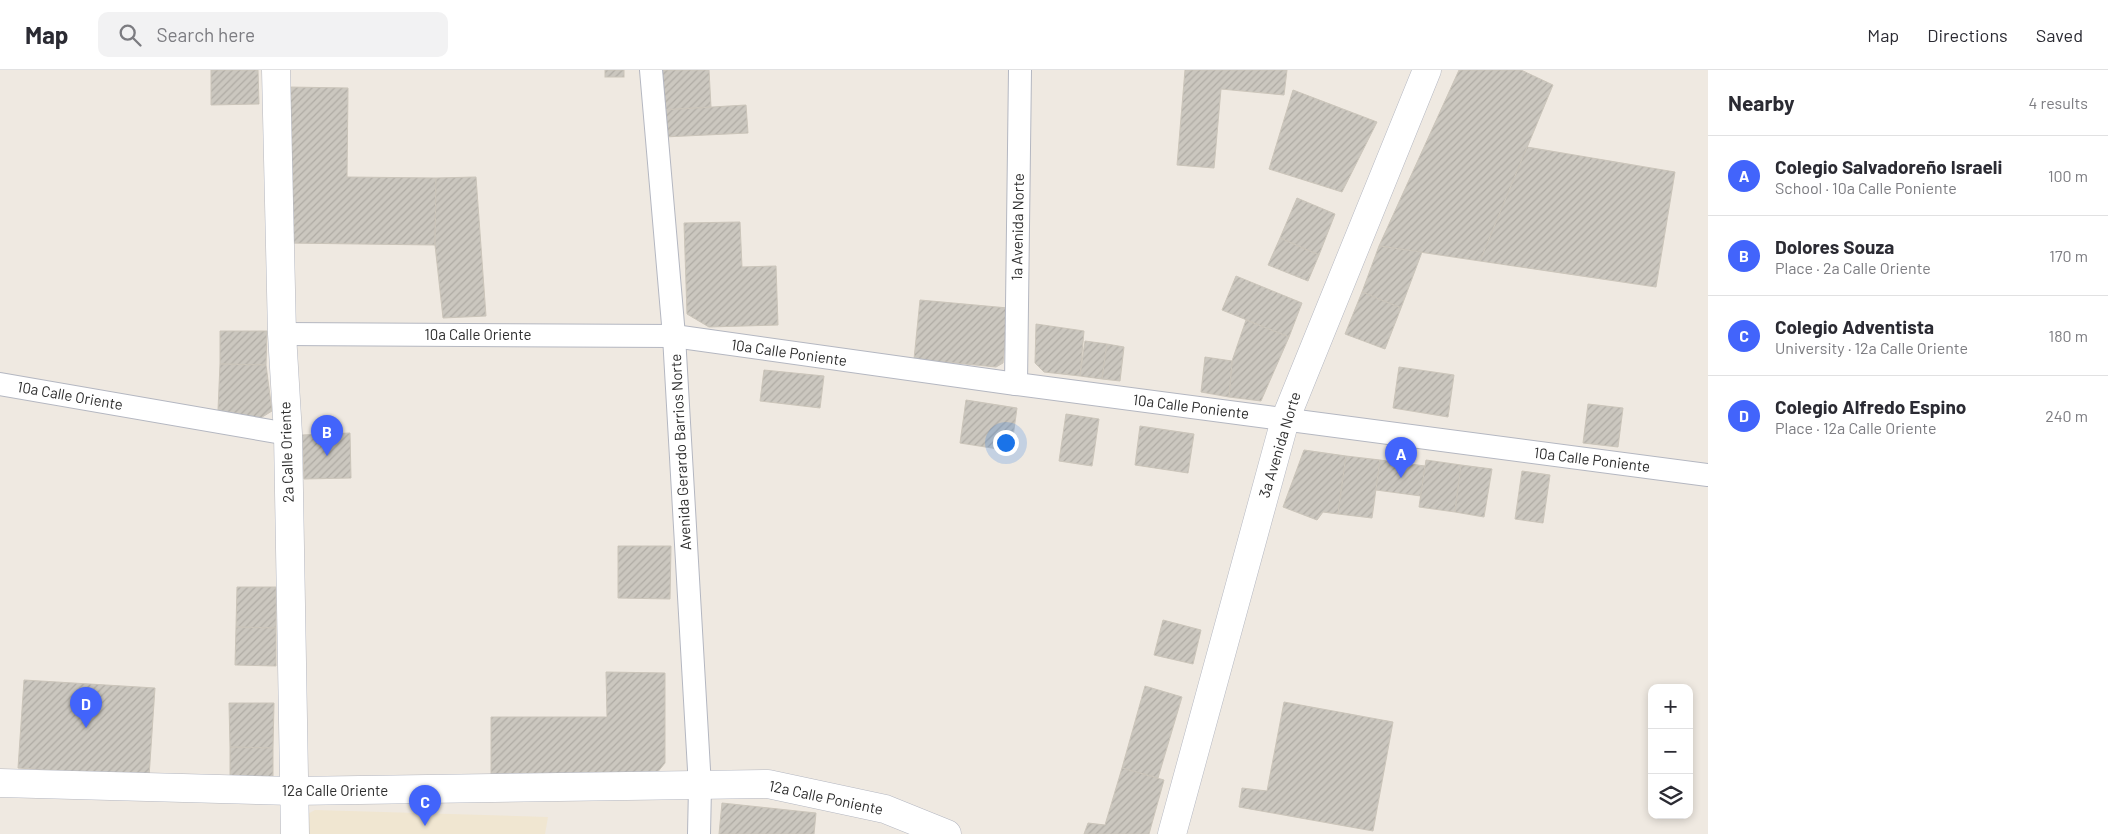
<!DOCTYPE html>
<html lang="en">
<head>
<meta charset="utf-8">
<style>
	:root { --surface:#fff; --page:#f2f2f3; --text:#2b2b33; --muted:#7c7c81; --line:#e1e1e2; --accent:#4264fb }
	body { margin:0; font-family:Barlow,sans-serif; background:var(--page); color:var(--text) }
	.controls { position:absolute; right:15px; bottom:15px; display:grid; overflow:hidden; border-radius:10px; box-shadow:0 2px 8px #0003 }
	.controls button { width:45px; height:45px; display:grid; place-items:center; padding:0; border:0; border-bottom:1px solid var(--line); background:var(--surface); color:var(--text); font:25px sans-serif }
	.you { position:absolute; left:1005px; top:372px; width:18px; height:18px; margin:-12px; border:4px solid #fff; border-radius:50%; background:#1a73e8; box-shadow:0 0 0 8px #1a73e833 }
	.badge { display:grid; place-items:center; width:32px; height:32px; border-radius:50%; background:var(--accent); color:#fff; font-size:16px; font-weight:700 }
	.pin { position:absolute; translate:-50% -41px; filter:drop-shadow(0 1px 2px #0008) }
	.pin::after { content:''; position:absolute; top:26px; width:18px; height:15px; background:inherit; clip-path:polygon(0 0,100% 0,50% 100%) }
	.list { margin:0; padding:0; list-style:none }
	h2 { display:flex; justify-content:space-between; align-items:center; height:65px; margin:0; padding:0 20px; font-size:21px }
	h2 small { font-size:16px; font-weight:400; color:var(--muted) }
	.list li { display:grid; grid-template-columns:32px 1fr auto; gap:15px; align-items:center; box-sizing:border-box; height:80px; padding:0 20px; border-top:1px solid var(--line) }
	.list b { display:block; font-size:19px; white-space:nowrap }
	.list p { margin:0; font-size:16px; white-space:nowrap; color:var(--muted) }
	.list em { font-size:16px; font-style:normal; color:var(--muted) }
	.icon { flex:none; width:28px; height:28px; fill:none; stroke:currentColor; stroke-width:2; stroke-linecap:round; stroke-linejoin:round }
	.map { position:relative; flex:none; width:1708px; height:764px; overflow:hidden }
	header { display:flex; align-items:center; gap:30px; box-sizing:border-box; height:70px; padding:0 25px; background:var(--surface); border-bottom:1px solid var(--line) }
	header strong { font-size:24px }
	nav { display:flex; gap:28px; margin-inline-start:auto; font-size:18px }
	.search { width:350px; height:45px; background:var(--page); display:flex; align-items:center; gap:12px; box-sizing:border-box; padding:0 18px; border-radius:10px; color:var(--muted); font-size:19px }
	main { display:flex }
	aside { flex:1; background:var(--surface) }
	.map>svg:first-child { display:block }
	.education { fill:#f0e6d1 }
	.building { fill:url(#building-hatch); stroke:#cbc5ba }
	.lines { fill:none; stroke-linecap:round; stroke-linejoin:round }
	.minor-casing { stroke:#b4b7c1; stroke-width:24 }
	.tertiary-casing { stroke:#b4b7c1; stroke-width:29 }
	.secondary-casing { stroke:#b4b7c1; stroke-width:29 }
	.minor { stroke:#fff; stroke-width:22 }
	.tertiary { stroke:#fff; stroke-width:28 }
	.secondary { stroke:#fff; stroke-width:28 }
	.labels { text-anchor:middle; stroke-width:5; stroke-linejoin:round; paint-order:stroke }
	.street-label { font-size:15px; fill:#2e2e2e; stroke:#fff }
</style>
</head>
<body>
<header>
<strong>Map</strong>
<div class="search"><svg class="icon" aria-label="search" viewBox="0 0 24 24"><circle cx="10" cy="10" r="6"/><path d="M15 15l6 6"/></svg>Search here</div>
<nav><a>Map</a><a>Directions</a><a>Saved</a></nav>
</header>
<main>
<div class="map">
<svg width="1708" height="764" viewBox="0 0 1708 764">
	<defs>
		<pattern id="building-hatch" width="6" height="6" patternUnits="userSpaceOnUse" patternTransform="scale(1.25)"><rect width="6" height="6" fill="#cbc7bf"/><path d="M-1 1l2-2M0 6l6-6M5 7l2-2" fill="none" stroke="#afaba4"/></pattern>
	</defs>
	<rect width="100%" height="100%" fill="#efe9e1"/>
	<path class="education" d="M315,740l233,7 -3,17h-242l-1,-17z"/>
	<g class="building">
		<path d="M211,0h47l1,34 -48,1z"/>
		<rect x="605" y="0" width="19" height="7"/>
		<path d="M660,0h49l2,37 -49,3z"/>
		<path d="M1185,0h102l-3,25 -63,-6 -7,79 -37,-3z"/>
		<path d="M1459,0h62l32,15 -73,176 -101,-15z"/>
		<path d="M288,17l60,1 -1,89 89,1 -1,67 -149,-2z"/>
		<path d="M1293,20l84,32 -35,70 -73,-23z"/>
		<path d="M746,35l2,28 -84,4 -2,-27z"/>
		<path d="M1527,77l148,25 -19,115 -176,-26z"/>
		<path d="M476,107l10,139 -43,2 -8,-73 1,-67z"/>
		<path d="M1297,128l38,16 -16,41 -39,-17z"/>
		<path d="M740,152l2,45 34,-1 2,59 -69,2 -22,-13 -3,-91z"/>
		<path d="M1280,168l39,17 -11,26 -40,-16z"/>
		<path d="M1379,176l43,6 -21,56 -39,-16z"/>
		<path d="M1236,206l66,27 -13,34 -67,-27z"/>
		<path d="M1362,222l39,16 -16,41 -40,-15z"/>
		<path d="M920,230l88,8 -5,55 -7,4 -82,-8z"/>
		<path d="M1246,250l43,17 -28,64 -32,-4 3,-36z"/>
		<path d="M1036,254l48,7 -4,45 -36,-4 -9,-9z"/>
		<path d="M220,261h47l-1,34 -46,-1z"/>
		<path d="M1085,271l22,3 -5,35 -22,-3z"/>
		<path d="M1107,274l17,3 -4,34 -18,-2z"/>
		<path d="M1205,287l27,4 -3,36 -28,-5z"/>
		<path d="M220,294l46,1 6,46 -13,8 -41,-9z"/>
		<path d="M1399,297l55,8 -6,42 -55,-9z"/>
		<path d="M764,300l60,6 -4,32 -60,-7z"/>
		<path d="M966,330l51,8 -6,43 -51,-8z"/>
		<path d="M1588,334l35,4 -5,39 -35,-4z"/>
		<path d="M1066,344l33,5 -7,47 -33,-5z"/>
		<path d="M1140,356l54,8 -6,39 -53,-8z"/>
		<path d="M350,363l1,45 -47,1 -2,-44z"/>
		<path d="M1304,380l42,6 -8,58 -15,-2 -6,8 -34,-13z"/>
		<path d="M1346,386l34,4 -8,58 -34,-4z"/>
		<path d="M1380,390l45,6 -4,30 -45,-6z"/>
		<path d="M1426,390l35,5 -6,47 -36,-5z"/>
		<path d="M1461,395l31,4 -8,48 -29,-5z"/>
		<path d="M1522,401l28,4 -7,48 -28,-4z"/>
		<path d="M618,476h53l-1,53 -52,-1z"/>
		<path d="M237,517h39v41l-40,-1z"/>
		<path d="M1163,550l38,10 -8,34 -39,-9z"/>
		<path d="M236,557l40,1v38l-41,-1z"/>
		<path d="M606,602l59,1v90l-9,11h-165v-57h116z"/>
		<path d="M24,610l131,8 -6,89 -131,-9z"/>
		<path d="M1145,616l37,11 -24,81 -36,-10z"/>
		<path d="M1284,632l109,20 -20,109 -134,-24 3,-19 25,3z"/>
		<path d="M229,633h45l-1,45 -43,-1z"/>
		<path d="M230,677l43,1v30h-43z"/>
		<path d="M1122,698l42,12 -15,54h-65l4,-11 17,2z"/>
		<path d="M722,733l94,10 -2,21h-95z"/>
	</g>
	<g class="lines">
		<defs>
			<g id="minor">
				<path d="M651,0l23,266 26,451 -1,47"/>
				<path d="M282,264l392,2 342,48 692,91"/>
				<path d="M0,314l288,50"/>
				<path d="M1016,314l4,-314"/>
			</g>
			<g id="tertiary">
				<path d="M0,713l293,8 475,-7 117,25 62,25"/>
				<path d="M1172,764l113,-414 142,-350"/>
			</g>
			<path id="secondary" d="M276,0l6,264 6,100 7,400"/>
		</defs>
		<use href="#minor" class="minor-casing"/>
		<use href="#tertiary" class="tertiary-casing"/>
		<use href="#secondary" class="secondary-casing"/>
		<use href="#minor" class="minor"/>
		<use href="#tertiary" class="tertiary"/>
		<use href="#secondary" class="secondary"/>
	</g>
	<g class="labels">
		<g class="street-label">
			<text transform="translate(1018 157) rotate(-89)" y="5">1a Avenida Norte</text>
			<text x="478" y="270">10a Calle Oriente</text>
			<text transform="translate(789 283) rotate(8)" y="5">10a Calle Poniente</text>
			<text transform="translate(70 326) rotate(10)" y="5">10a Calle Oriente</text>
			<text transform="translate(1191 337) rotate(7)" y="5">10a Calle Poniente</text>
			<text transform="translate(1280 375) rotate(-73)" y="5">3a Avenida Norte</text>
			<text transform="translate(287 382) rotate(-92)" y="5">2a Calle Oriente</text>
			<text transform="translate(681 382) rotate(-93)" y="5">Avenida Gerardo Barrios Norte</text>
			<text transform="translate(1592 390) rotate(7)" y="5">10a Calle Poniente</text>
			<text x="335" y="726">12a Calle Oriente</text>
			<text transform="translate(826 728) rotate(12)" y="5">12a Calle Poniente</text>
		</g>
	</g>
</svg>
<div class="controls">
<button>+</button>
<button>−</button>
<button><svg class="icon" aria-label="layers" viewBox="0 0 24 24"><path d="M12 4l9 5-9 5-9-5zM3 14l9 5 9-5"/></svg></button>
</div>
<div class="you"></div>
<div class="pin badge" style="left:1401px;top:408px">A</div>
<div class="pin badge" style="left:327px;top:386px">B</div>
<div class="pin badge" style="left:425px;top:756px">C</div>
<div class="pin badge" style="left:86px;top:658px">D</div>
</div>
<aside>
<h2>Nearby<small>4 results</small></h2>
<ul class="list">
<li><span class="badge">A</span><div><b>Colegio Salvadoreño Israeli</b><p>School · 10a Calle Poniente</p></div><em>100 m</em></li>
<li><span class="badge">B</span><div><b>Dolores Souza</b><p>Place · 2a Calle Oriente</p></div><em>170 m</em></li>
<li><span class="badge">C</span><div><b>Colegio Adventista</b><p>University · 12a Calle Oriente</p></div><em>180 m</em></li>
<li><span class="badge">D</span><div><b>Colegio Alfredo Espino</b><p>Place · 12a Calle Oriente</p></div><em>240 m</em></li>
</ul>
</aside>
</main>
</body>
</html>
